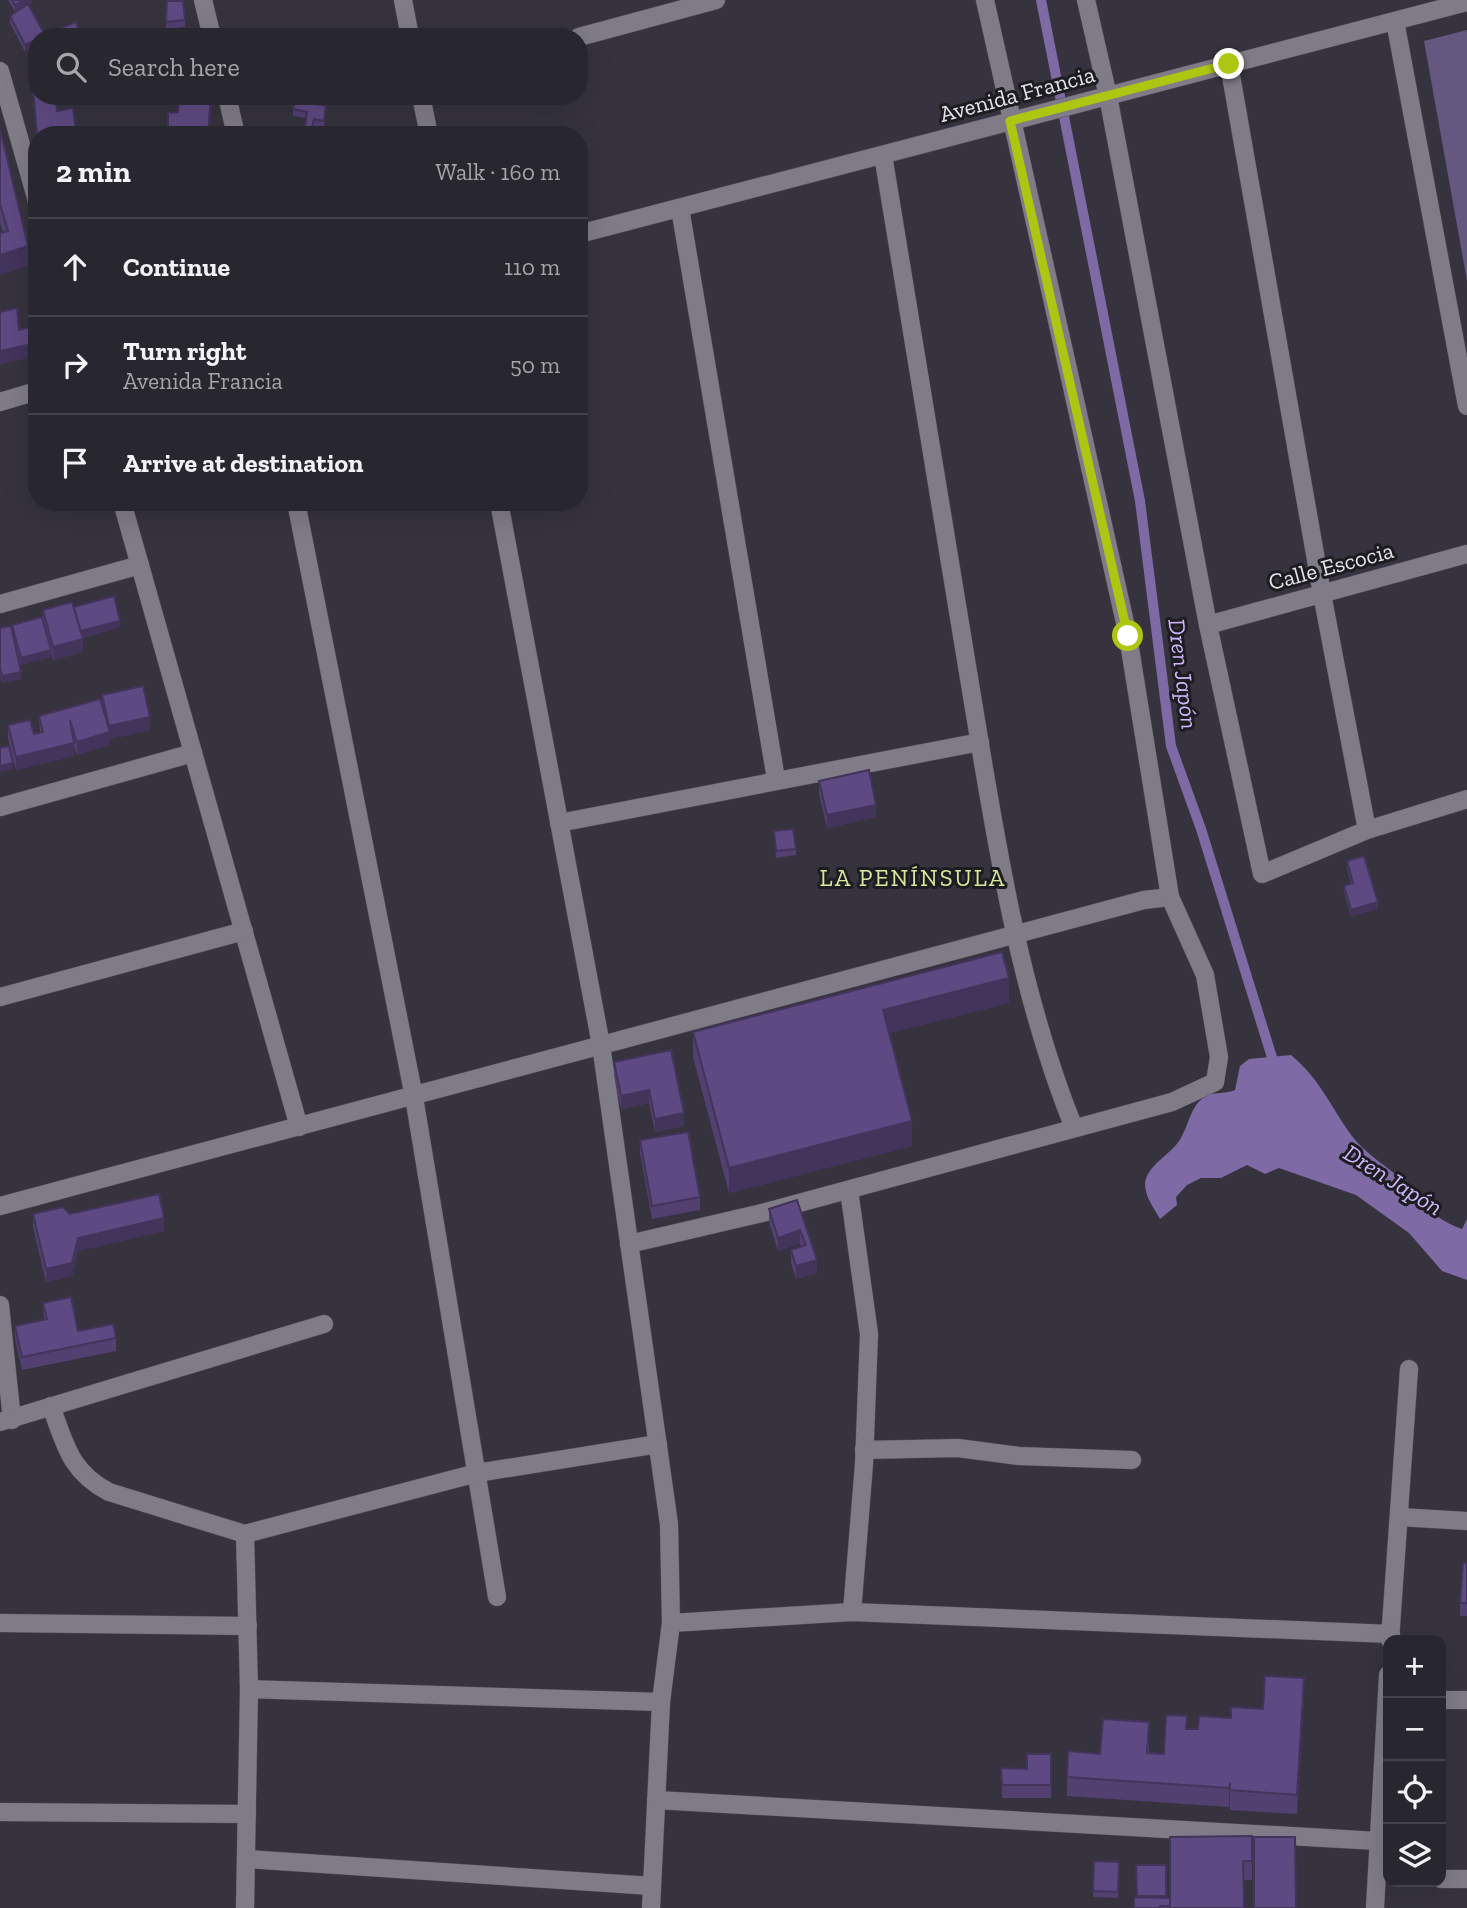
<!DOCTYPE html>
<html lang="en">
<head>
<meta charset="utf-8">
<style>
	:root { --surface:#28262e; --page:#34323a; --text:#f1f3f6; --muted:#a5a5aa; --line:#44434a }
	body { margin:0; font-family:"Zilla Slab",serif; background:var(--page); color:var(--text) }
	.controls { position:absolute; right:21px; bottom:21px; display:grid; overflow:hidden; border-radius:14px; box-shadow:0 7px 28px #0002 }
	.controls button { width:63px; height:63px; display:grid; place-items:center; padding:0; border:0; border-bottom:2px solid var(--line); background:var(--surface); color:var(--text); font:35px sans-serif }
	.stop { position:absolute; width:21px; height:21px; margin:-16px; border:5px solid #acc612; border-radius:50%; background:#fff }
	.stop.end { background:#acc612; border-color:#fff; box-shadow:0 2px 7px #0008 }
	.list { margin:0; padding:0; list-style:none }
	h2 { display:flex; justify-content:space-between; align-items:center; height:91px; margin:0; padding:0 28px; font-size:30px }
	h2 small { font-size:23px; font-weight:400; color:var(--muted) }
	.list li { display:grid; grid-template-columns:46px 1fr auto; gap:21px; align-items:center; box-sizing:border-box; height:98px; padding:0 28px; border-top:2px solid var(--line) }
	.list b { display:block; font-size:26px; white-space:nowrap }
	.list p { margin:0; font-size:23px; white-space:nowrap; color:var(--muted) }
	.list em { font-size:23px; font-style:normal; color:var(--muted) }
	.icon { flex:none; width:38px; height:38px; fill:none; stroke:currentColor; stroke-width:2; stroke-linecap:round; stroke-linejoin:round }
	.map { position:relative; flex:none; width:1467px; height:1908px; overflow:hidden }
	.search { position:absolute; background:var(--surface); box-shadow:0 7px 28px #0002; left:28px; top:28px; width:560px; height:77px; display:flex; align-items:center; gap:18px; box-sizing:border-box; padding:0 24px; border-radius:28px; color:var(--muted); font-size:26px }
	.panel { position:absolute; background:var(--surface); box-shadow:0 7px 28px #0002; left:28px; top:126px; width:560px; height:385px; border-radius:28px }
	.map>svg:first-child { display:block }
	.green { fill:#645780 }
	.water { fill:#7e6aa4 }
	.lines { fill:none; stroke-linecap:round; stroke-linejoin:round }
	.stream { stroke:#7e6aa4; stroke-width:10 }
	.street-casing { stroke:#524f58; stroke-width:19 }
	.secondary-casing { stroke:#524f58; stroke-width:19 }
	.street { stroke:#7f7c88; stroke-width:18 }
	.secondary { stroke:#7f7c88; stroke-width:18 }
	.wall { fill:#514070 }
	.shaded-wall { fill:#42345b }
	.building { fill:#5e4a82; stroke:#42345b; stroke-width:2 }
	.route { stroke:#acc612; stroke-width:9 }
	.labels { text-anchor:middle; stroke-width:6; stroke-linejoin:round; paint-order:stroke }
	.street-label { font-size:23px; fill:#e6e4eb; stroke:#1d1c21 }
	.water-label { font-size:24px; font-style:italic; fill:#ceb8fc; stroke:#1d1c21 }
	.neighbourhood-label { font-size:24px; letter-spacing:2px; fill:#d6e89b; stroke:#1d1c21 }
</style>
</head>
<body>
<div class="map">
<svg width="1467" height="1908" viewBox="0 0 1467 1908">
	<rect width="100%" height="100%" fill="#36333e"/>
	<path class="green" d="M1467,30v251l-43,-240z"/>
	<path class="water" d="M1291,1055c30,25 39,51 61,81 14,19 37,31 53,47 21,22 27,35 57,46l5,-10v61l-25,-9 -33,-38 -53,-38 -77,-27 -14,6 -18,-9 -26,13h-20l-14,7 -11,12 1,8 -17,14c-6,-11 -15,-22 -15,-35 1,-18 25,-29 34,-43 10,-14 11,-38 29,-46 8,-3 18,-1 27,-5l5,-24 9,-7z"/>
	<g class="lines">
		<path class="stream" d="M1041,0l99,501 31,245 30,83 74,238"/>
		<defs>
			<g id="street">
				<path d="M203,0l9,37"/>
				<path d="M403,0l7,37"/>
				<path d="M1086,0l22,96 100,529 54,249 105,-44 100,-31"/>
				<path d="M1395,21l72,385"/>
				<path d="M579,37l137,-37"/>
				<path d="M1229,64l93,530 45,236"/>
				<path d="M0,71l37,130"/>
				<path d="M227,96l9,39"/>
				<path d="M421,96l8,39"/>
				<path d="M883,155c28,170 56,340 84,511 26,155 48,316 107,462"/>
				<path d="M680,208l96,571"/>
				<path d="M122,502l177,625"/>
				<path d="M296,502l118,595 83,500"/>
				<path d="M499,502l102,543 68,479 2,99 -10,79 -10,206"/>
				<path d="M0,604l140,-39"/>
				<path d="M1208,625l259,-71"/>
				<path d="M0,807l193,-54"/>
				<path d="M559,823l421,-81"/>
				<path d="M0,997l244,-66"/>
				<path d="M849,1190l20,144 -5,130 -12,148"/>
				<path d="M0,1206l1144,-306 26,-3"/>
				<path d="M629,1244l133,-31 410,-111 43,-20 4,-25 -14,-82 -35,-78 -42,-261 -143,-636"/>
				<path d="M0,1305l12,115"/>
				<path d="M51,1406c14,38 19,66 58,86l136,42 232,-61 181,-29"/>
				<path d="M0,1422l324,-98"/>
				<path d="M864,1450l94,-2 61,8 113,4"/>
				<path d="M1399,1517l68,4"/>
				<path d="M0,1623l248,3"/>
				<path d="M671,1623l181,-11 539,22"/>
				<path d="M1390,1640l19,-271"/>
				<path d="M249,1689l412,13"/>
				<path d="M1441,1700h26"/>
				<path d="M656,1800l722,41"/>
				<path d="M0,1812l247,2"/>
				<path d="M246,1859l406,27"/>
				<path d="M1441,1879h26"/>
				<path d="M245,1908l4,-219 -4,-155"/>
				<path d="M1375,1908l13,-233"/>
			</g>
			<g id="secondary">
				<path d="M579,234l888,-232"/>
				<path d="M0,402l37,-11"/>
			</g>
		</defs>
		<use href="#street" class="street-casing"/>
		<use href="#secondary" class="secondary-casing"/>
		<use href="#street" class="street"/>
		<use href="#secondary" class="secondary"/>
	</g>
	<g class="wall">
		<path d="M8,0h24v2l-4,3 17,32 -20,15 -15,-29v-7l14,-9 -9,5z"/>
		<path d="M167,1l18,19v7l-19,2z"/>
		<path d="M31,65l26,46 16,-3 3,27h-39v7l-6,-64z"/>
		<path d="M293,109l33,3 -2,15 -10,-1 -8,-8 -13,-2z"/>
		<path d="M0,129l28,136 -28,10v-42l3,-1 -3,-9z"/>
		<path d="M37,310v46l-37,8v-52l19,18 10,-3 -1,-15z"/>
		<path d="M74,608l46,19 -38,11 1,14 -30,8 -2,-8v5l-30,8 -9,-33 9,47 -19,4 -2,-9v-46l12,3v-6l31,-4v-11z"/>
		<path d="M102,695l48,35 -40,9v6l-33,10 -3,-8v9l-58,14 -8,-32v-13l26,9 6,-1 -1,-17 63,-9z"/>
		<path d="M819,781l57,36 -49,11 -8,-34z"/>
		<path d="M774,831l22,18v6l-20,3z"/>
		<path d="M1347,861l31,48 -27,7 -7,-24v-6l7,-3 -4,-15z"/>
		<path d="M1009,1003l-120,30 23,113 -183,47 -36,-136v-25z"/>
		<path d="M671,1050l13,76 -29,6 -6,-29 -28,6 -7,-34v-13z"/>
		<path d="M640,1140l60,57v13l-48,9 -12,-66z"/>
		<path d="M797,1200l20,73 -21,6 -5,-16v-13l10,-3 -1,-4 -22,8 -9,-29v-13z"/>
		<path d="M33,1214h37l94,17 -86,20 -6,25 -26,6 -13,-55z"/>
		<path d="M43,1303l35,28 38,7v13l-94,19 -7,-31v-13l29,-6z"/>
		<path d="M1467,1563v53h-7v-13z"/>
		<path d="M1304,1697l-7,117 -67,-4v-7l-1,4 -162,-11v-19l33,-23 49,-13v12l15,1 23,-25h11l33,-11z"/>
		<path d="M1051,1754v44h-49l-1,-30 26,1z"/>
		<path d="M1252,1836v44h-9l1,28h-110l3,-11 -1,-32h30v33h4z"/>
		<path d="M1094,1861l25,1 -1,36 -25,-1z"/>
	</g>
	<g class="shaded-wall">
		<path d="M25,0h7v2l-17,10v-7z"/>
		<path d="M37,39v7l-12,6v-7z"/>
		<path d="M211,96h2l-4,39h-1z"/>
		<path d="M28,246v19l-28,10v-20z"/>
		<path d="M37,343v13l-37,8v-13z"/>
		<path d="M120,621v6l-40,11v-7z"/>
		<path d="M83,639v13l-30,8v-13z"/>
		<path d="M51,650v7l-30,8v-7z"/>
		<path d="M21,672v7l-19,4v-7z"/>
		<path d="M150,717v13l-40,9v6l-33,10v-13l32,-10v-6z"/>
		<path d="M74,743v13l-58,14v-13z"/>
		<path d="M13,763v6l-13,3v-6z"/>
		<path d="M876,805v12l-49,11v-13z"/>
		<path d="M1378,902v7l-27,7v-6z"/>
		<path d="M1009,978v25l-126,32v-25z"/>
		<path d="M649,1090v13l-28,6v-13z"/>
		<path d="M684,1113v13l-29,6v-13z"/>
		<path d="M912,1121v25l-183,47v-25z"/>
		<path d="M164,1218v13l-86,20 -6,25 -26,6v-13l32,-31z"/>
		<path d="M800,1230v13l-22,8v-13z"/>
		<path d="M817,1260v13l-21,6v-13z"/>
		<path d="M1304,1678v19l-7,117v-19z"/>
		<path d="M1230,1783v20l-1,4v-19z"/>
	</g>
	<g class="building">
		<path d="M12,0h13l-10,5z"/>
		<path d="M167,1h16l2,19 -19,2z"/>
		<path d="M28,4l17,31 -3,2h-5v2l-12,6 -15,-29z"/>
		<path d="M76,22l5,15h-23l-2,-7z"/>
		<path d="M37,64v32h19l1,15 16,-3 3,24 -14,3h-25l-6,-70z"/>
		<path d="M179,96h32l-3,39h-40v-22l10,-1z"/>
		<path d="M295,100l31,6 -2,15 -10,-2 -4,16h-6l3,-23 -14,-3z"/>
		<path d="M0,129l28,117 -28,9v-22l8,-2 -8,-27z"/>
		<path d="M17,308l2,22 18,-5v18l-37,8v-39z"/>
		<path d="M37,310v12l-7,1 -2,-11z"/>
		<path d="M114,596l6,25 -40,10 -6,-24z"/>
		<path d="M72,602l11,37 -30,8 -10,-37z"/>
		<path d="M42,617l9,33 -30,8 -9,-33z"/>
		<path d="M11,626l10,46 -19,4 -2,-8v-40z"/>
		<path d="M143,686l7,31 -41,9 -7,-31z"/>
		<path d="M100,699l10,33 -33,10 -7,-22 4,23 -58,14 -8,-32 22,-5 4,14 9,-2 -4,-16z"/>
		<path d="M9,746l4,17 -13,3v-18z"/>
		<path d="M869,770l7,35 -49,10 -8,-34z"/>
		<path d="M793,829l3,20 -20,2 -2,-20z"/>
		<path d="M1364,856l14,46 -27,8 -7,-24 9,-3 -6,-22z"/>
		<path d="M1002,952l7,26 -126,32 29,111 -183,47 -36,-136z"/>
		<path d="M671,1050l13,63 -29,6 -6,-29 -28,6 -7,-34z"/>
		<path d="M688,1132l12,65 -48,9 -12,-66z"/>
		<path d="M159,1194l5,24 -86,20 -6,25 -26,6 -13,-55 30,-7 7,7z"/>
		<path d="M797,1200l20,60 -21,6 -5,-16 15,-5 -6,-15 -22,8 -9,-29z"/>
		<path d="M71,1297l7,34 35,-7 3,14 -94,19 -7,-31 32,-7 -4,-16z"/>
		<path d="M1463,1563h4v40h-7z"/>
		<path d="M1265,1676l39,2 -7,117 -67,-5v-7l-1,5 -162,-11 1,-26 32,3 3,-35 46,3 -2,31 17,1 2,-39 21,1 -1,13h12l1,-13 32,2v-11l32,2z"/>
		<path d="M1027,1754h24v31h-49l-1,-17 26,1z"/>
		<path d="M1252,1836v25h-9l1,47h-74v-71z"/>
		<path d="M1254,1837h41l1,71h-42z"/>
		<path d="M1094,1861l25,1 -1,30 -25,-1z"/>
		<path d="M1136,1865h30v31h-29z"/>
		<path d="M1134,1897l36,1v8h-10v2h-26z"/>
	</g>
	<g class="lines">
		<path class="route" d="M1128,636l-118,-515 219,-57"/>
	</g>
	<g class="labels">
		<g class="street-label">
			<text transform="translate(1017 94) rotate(-15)" y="8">Avenida Francia</text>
			<text transform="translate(1331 566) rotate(-15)" y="8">Calle Escocia</text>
		</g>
		<g class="water-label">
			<text transform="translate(1183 674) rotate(83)" y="8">Dren Japón</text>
			<text transform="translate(1393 1180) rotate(32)" y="8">Dren Japón</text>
		</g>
		<g class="neighbourhood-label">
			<text x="913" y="886">LA PENÍNSULA</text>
		</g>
	</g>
</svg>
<div class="controls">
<button>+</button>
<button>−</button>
<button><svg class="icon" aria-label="locate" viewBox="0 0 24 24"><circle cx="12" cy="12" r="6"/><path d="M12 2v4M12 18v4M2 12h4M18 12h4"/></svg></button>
<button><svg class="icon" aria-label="layers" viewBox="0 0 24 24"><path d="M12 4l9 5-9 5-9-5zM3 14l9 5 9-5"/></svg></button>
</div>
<div class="stop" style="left:1128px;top:636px"></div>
<div class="stop end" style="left:1229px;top:64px"></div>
<div class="search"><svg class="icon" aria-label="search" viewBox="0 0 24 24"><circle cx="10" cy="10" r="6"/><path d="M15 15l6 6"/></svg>Search here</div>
<section class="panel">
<h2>2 min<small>Walk · 160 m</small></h2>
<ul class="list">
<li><svg class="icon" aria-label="ahead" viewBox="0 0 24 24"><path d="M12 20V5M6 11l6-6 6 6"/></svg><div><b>Continue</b></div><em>110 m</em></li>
<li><svg class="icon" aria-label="right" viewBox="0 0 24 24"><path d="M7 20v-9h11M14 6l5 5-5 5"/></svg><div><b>Turn right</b><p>Avenida Francia</p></div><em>50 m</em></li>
<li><svg class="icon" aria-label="arrive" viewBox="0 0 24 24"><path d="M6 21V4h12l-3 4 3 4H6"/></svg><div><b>Arrive at destination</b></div></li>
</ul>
</section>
</div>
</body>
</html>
